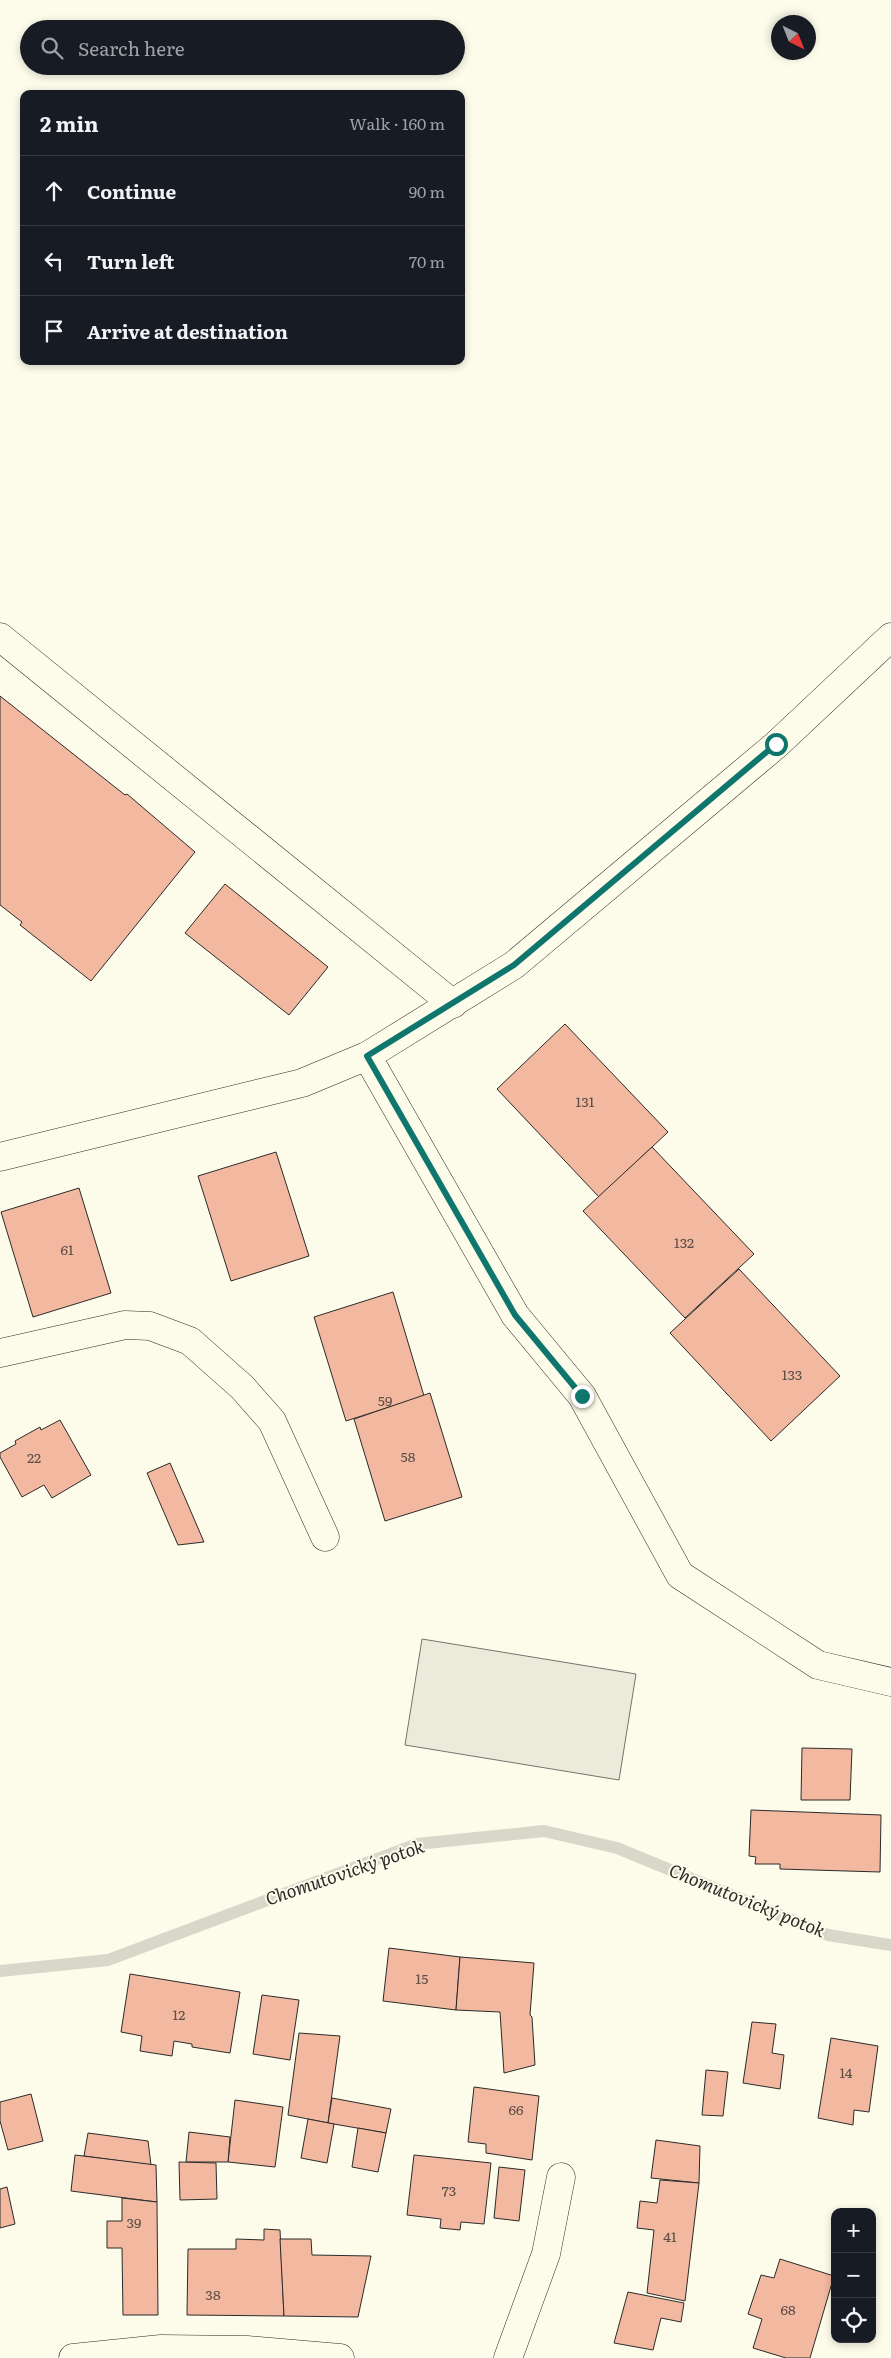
<!DOCTYPE html>
<html lang="en">
<head>
<meta charset="utf-8">
<style>
	:root { --surface:#171b24; --page:#242831; --text:#f1f3f6; --muted:#9ea1a6; --line:#363941 }
	body { margin:0; font-family:Literata,serif; background:var(--page); color:var(--text) }
	.controls { position:absolute; right:15px; bottom:15px; display:grid; overflow:hidden; border-radius:10px; box-shadow:0 2px 8px #0003 }
	.controls button { width:45px; height:45px; display:grid; place-items:center; padding:0; border:0; border-bottom:1px solid var(--line); background:var(--surface); color:var(--text); font:25px sans-serif }
	.compass { position:absolute; left:771px; top:15px; width:45px; height:45px; border-radius:50%; background:var(--surface); box-shadow:0 2px 8px #0003; rotate:137deg }
	.stop { position:absolute; width:15px; height:15px; margin:-11px; border:4px solid #0f766e; border-radius:50%; background:#fff }
	.stop.end { background:#0f766e; border-color:#fff; box-shadow:0 1px 5px #0008 }
	.list { margin:0; padding:0; list-style:none }
	h2 { display:flex; justify-content:space-between; align-items:center; height:65px; margin:0; padding:0 20px; font-size:21px }
	h2 small { font-size:16px; font-weight:400; color:var(--muted) }
	.list li { display:grid; grid-template-columns:32px 1fr auto; gap:15px; align-items:center; box-sizing:border-box; height:70px; padding:0 20px; border-top:1px solid var(--line) }
	.list b { display:block; font-size:19px; white-space:nowrap }
	.list em { font-size:16px; font-style:normal; color:var(--muted) }
	.icon { flex:none; width:28px; height:28px; fill:none; stroke:currentColor; stroke-width:2; stroke-linecap:round; stroke-linejoin:round }
	.map { position:relative; flex:none; width:891px; height:2358px; overflow:hidden }
	.search { position:absolute; background:var(--surface); box-shadow:0 2px 8px #0003; left:20px; top:20px; width:445px; height:55px; display:flex; align-items:center; gap:12px; box-sizing:border-box; padding:0 18px; border-radius:28px; color:var(--muted); font-size:19px }
	.panel { position:absolute; background:var(--surface); box-shadow:0 2px 8px #0003; left:20px; top:90px; width:445px; height:275px; border-radius:10px }
	.map>svg:first-child { display:block }
	.green { fill:#ecebdb; stroke:#74746e }
	.lines { fill:none; stroke-linecap:round; stroke-linejoin:round }
	.stream { stroke:#d8d7c9; stroke-width:12 }
	.building { fill:#f2b8a0; stroke:#2b2b2b }
	.minor-casing { stroke:#2b2b2b; stroke-width:29 }
	.minor { stroke:#fdfbea; stroke-width:28 }
	.route { stroke:#0f766e; stroke-width:6 }
	.labels { text-anchor:middle; stroke-width:4; stroke-linejoin:round; paint-order:stroke }
	.number-label { font-size:14px; fill:#5d4e48 }
	.water-label { font-size:18px; font-style:italic; fill:#2b2b2b; stroke:#fdfbea }
</style>
</head>
<body>
<div class="map">
<svg width="891" height="2358" viewBox="0 0 891 2358">
	<rect width="100%" height="100%" fill="#fdfbea"/>
	<path class="green" d="M422,1639l214,35 -17,106 -214,-35z"/>
	<g class="lines">
		<path class="stream" d="M0,1971l108,-11 309,-116 127,-13 73,17 211,87 63,10"/>
	</g>
	<g class="building">
		<path d="M0,696l125,99 2,-1 68,58 -104,129 -71,-56 2,-3 -22,-17z"/>
		<path d="M225,884l103,83 -39,48 -104,-82z"/>
		<path d="M565,1024l103,108 -69,65 -102,-108z"/>
		<path d="M652,1147l102,107 -69,64 -102,-107z"/>
		<path d="M276,1152l33,104 -78,25 -33,-105z"/>
		<path d="M79,1188l32,105 -78,24 -32,-105z"/>
		<path d="M739,1269l101,107 -69,65 -101,-108z"/>
		<path d="M393,1292l31,104 -78,25 -32,-104z"/>
		<path d="M430,1393l32,104 -77,24 -31,-102z"/>
		<path d="M60,1420l31,55 -39,23 -8,-13 -22,12 -22,-40v-4l16,-9 -1,-3 25,-14 1,3z"/>
		<path d="M170,1463l34,79 -26,3 -31,-72z"/>
		<path d="M802,1748l50,1 -2,51h-49z"/>
		<path d="M751,1810l130,5 -1,57 -100,-3v-5h-25l1,-7 -7,-1z"/>
		<path d="M389,1948l71,9 -4,53 -73,-9z"/>
		<path d="M460,1957l74,6 -4,52 2,2 3,48 -31,8 -4,-61 -44,-2z"/>
		<path d="M130,1974l110,18 -10,61 -38,-6v-3l-18,-3 -2,15 -32,-5 2,-15 -21,-4z"/>
		<path d="M262,1995l37,5 -9,60 -37,-6z"/>
		<path d="M752,2022l24,2 -4,29 12,2 -4,34 -37,-6z"/>
		<path d="M299,2033l41,3 -12,87 -40,-8z"/>
		<path d="M831,2038l47,8 -9,66 -15,-2 -1,15 -35,-7z"/>
		<path d="M706,2070l22,2 -5,44 -21,-1z"/>
		<path d="M474,2087l65,9 -7,64 -46,-7v-9l-18,-2z"/>
		<path d="M31,2094l12,47 -35,9 -8,-29v-19z"/>
		<path d="M332,2098l59,11 -5,24 -58,-10z"/>
		<path d="M235,2100l48,7 -8,60 -47,-5z"/>
		<path d="M308,2119l26,5 -7,39 -26,-5z"/>
		<path d="M358,2128l28,5 -8,39 -26,-5z"/>
		<path d="M189,2132l41,5 -2,25h-42z"/>
		<path d="M88,2133l60,8 3,24 -67,-9z"/>
		<path d="M656,2140l44,6 -1,37 -48,-5z"/>
		<path d="M75,2155l81,10 1,37 -86,-11z"/>
		<path d="M414,2155l77,8 -7,61 -23,-2 -1,8 -20,-2 1,-9 -34,-4z"/>
		<path d="M179,2162l37,1 1,36 -37,1z"/>
		<path d="M499,2167l26,3 -6,51 -25,-3z"/>
		<path d="M660,2180l39,3 -14,118 -38,-8 7,-63 -17,-2 3,-27 17,2z"/>
		<path d="M7,2187l8,37 -15,4v-39z"/>
		<path d="M122,2198l35,4 1,113h-35l-1,-67h-15v-27h15z"/>
		<path d="M264,2229l16,1 4,86 -97,-1 1,-66h48v-10l28,1z"/>
		<path d="M280,2239h31l1,16 59,1 -13,61 -74,-1z"/>
		<path d="M780,2259l54,17 -24,82h-24l-33,-10 9,-29 -14,-5 13,-39 13,3z"/>
		<path d="M628,2292l56,11 -3,19 -20,-4 -8,32 -39,-7z"/>
	</g>
	<g class="lines">
		<defs>
			<g id="minor">
				<path d="M0,637l453,367"/>
				<path d="M367,1056l148,259 67,81 98,179 138,90 73,17"/>
				<path d="M0,1157l302,-74 65,-27 147,-91 262,-220 115,-108"/>
				<path d="M0,1353l125,-28 25,1 40,15 52,46 30,34 53,116"/>
				<path d="M73,2358l88,-9 86,1 93,8"/>
				<path d="M508,2358l38,-104 15,-77"/>
			</g>
		</defs>
		<use href="#minor" class="minor-casing"/>
		<use href="#minor" class="minor"/>
	</g>
	<g class="lines">
		<path class="route" d="M582,1396l-67,-81 -148,-259 147,-91 262,-221"/>
	</g>
	<g class="labels">
		<g class="number-label">
			<text x="585" y="1107">131</text>
			<text x="684" y="1248">132</text>
			<text x="67" y="1255">61</text>
			<text x="792" y="1380">133</text>
			<text x="385" y="1406">59</text>
			<text x="408" y="1462">58</text>
			<text x="34" y="1463">22</text>
			<text x="422" y="1984">15</text>
			<text x="179" y="2020">12</text>
			<text x="846" y="2078">14</text>
			<text x="516" y="2115">66</text>
			<text x="449" y="2196">73</text>
			<text x="134" y="2228">39</text>
			<text x="670" y="2242">41</text>
			<text x="213" y="2300">38</text>
			<text x="788" y="2315">68</text>
		</g>
		<g class="water-label">
			<text transform="translate(345 1873) rotate(-19)" y="6">Chomutovický potok</text>
			<text transform="translate(747 1901) rotate(22)" y="6">Chomutovický potok</text>
		</g>
	</g>
</svg>
<div class="controls">
<button>+</button>
<button>−</button>
<button><svg class="icon" aria-label="locate" viewBox="0 0 24 24"><circle cx="12" cy="12" r="6"/><path d="M12 2v4M12 18v4M2 12h4M18 12h4"/></svg></button>
</div>
<svg class="compass" viewBox="-18 -18 36 36"><path d="M0-13l5 13h-10z" fill="#e53935"/><path d="M0 13l5-13h-10z" fill="#9ea1a6"/></svg>
<div class="stop" style="left:776px;top:744px"></div>
<div class="stop end" style="left:582px;top:1396px"></div>
<div class="search"><svg class="icon" aria-label="search" viewBox="0 0 24 24"><circle cx="10" cy="10" r="6"/><path d="M15 15l6 6"/></svg>Search here</div>
<section class="panel">
<h2>2 min<small>Walk · 160 m</small></h2>
<ul class="list">
<li><svg class="icon" aria-label="ahead" viewBox="0 0 24 24"><path d="M12 20V5M6 11l6-6 6 6"/></svg><div><b>Continue</b></div><em>90 m</em></li>
<li><svg class="icon" aria-label="left" viewBox="0 0 24 24"><path d="M17 20v-9H6M10 6l-5 5 5 5"/></svg><div><b>Turn left</b></div><em>70 m</em></li>
<li><svg class="icon" aria-label="arrive" viewBox="0 0 24 24"><path d="M6 21V4h12l-3 4 3 4H6"/></svg><div><b>Arrive at destination</b></div></li>
</ul>
</section>
</div>
</body>
</html>
